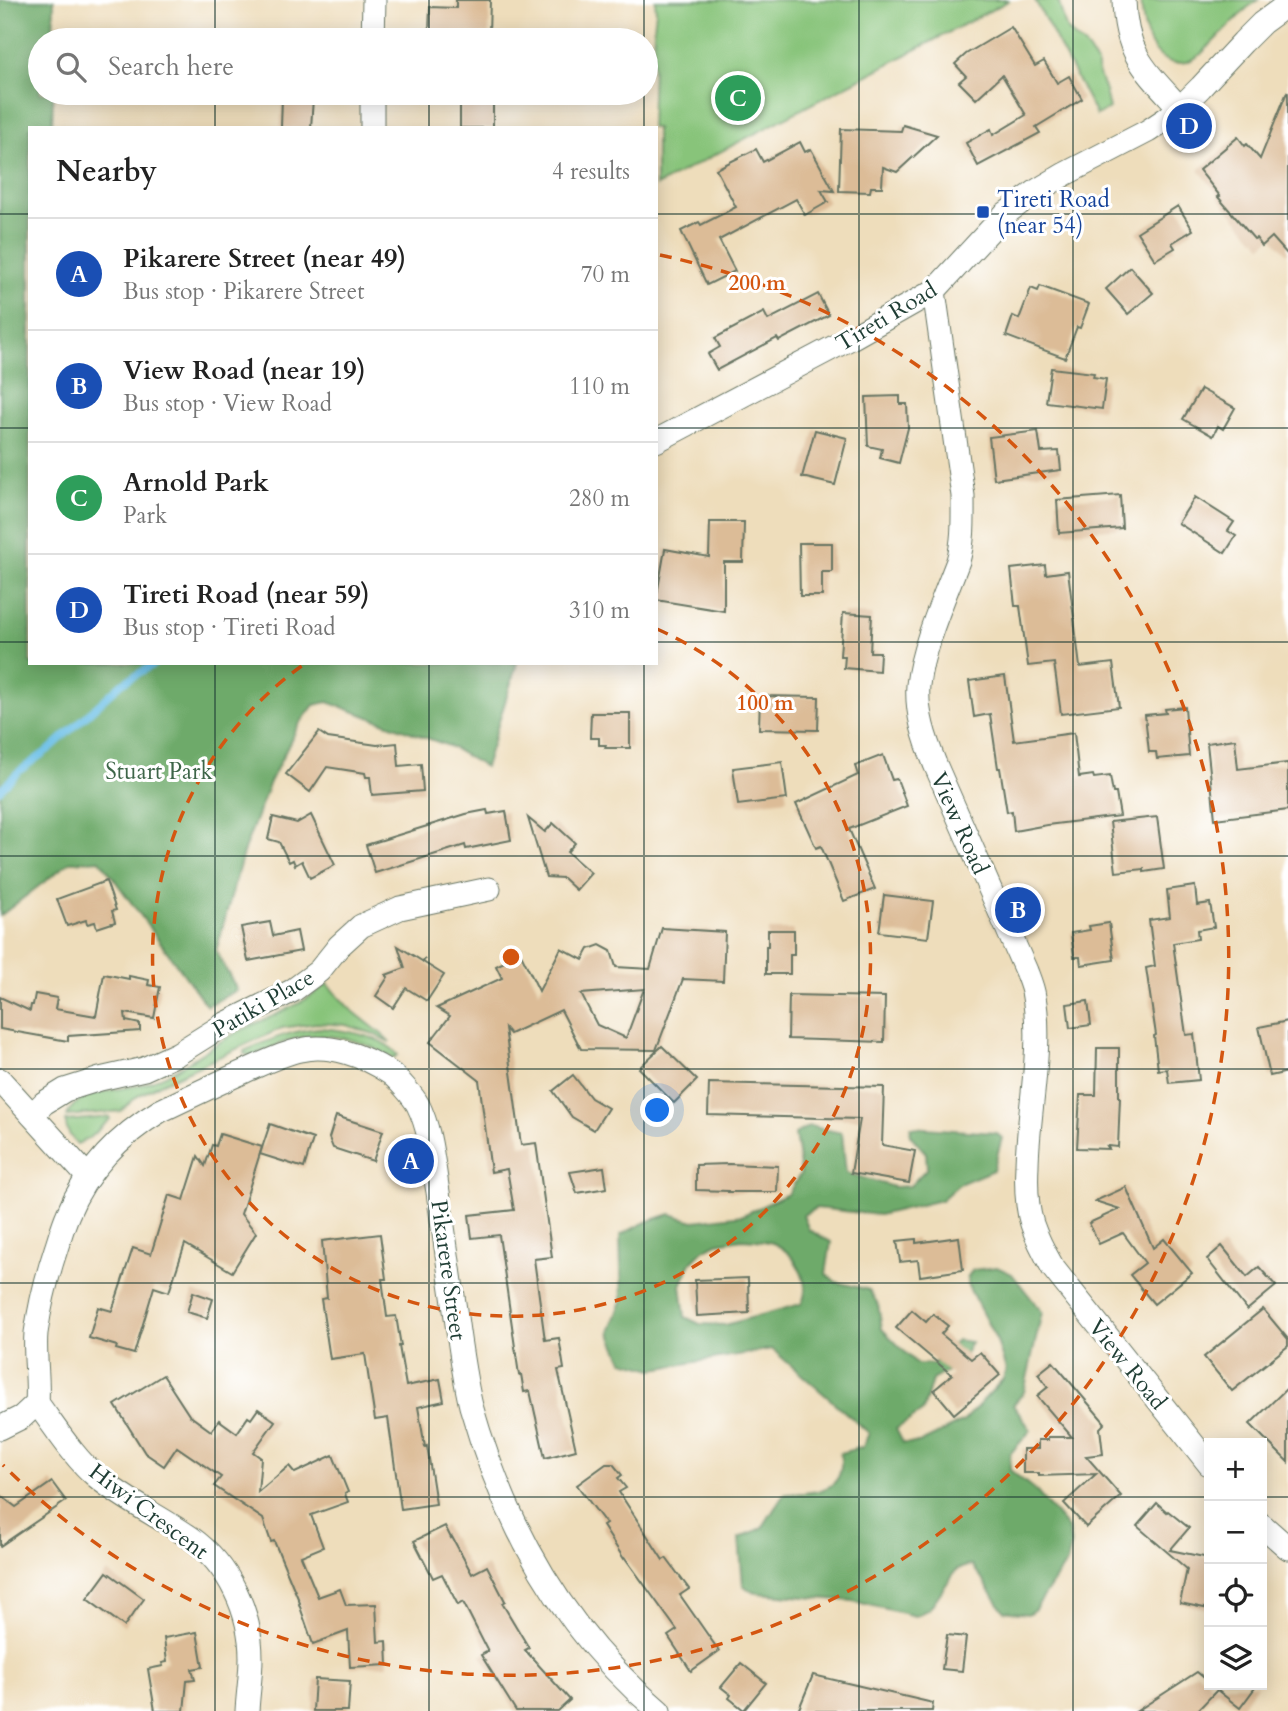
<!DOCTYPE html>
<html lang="en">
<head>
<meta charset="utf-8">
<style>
	:root { --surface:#fff; --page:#f6f6f6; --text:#222; --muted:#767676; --line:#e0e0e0; --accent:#1f6fb2 }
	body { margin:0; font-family:Cardo,serif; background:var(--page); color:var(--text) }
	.controls { position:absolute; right:21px; bottom:21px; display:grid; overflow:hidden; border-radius:0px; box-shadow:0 4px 18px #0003 }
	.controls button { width:63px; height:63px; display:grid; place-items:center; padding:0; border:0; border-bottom:2px solid var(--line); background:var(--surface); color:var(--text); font:35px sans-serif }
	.you { position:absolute; left:658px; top:1111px; width:24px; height:24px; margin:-18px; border:5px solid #fff; border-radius:50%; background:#1a73e8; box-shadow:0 0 0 10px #1a73e833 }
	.badge { display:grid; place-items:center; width:46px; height:46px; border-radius:50%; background:var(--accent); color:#fff; font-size:23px; font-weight:700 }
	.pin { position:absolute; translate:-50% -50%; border:4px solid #fff; box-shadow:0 2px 7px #0006 }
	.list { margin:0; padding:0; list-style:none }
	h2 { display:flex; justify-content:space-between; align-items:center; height:91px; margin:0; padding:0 28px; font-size:30px }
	h2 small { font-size:23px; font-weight:400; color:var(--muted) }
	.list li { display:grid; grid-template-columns:46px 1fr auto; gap:21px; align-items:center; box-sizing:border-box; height:112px; padding:0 28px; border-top:2px solid var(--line) }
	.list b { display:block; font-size:26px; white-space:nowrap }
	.list p { margin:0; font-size:23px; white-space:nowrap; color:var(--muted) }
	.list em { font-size:23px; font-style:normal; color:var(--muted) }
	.icon { flex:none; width:38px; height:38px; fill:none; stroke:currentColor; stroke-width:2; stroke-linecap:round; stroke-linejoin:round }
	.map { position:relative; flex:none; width:1288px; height:1711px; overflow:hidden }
	.search { position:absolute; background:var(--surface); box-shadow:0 4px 18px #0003; left:28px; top:28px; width:630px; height:77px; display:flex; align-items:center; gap:18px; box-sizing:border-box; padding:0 24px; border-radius:38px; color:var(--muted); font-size:26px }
	.panel { position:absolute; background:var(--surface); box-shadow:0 4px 18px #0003; left:28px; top:126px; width:630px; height:539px; border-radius:0px }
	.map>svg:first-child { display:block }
	.green { fill:#88c47a; stroke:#548057; stroke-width:2 }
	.forest { fill:#6eaa6a; stroke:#46744f; stroke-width:2; fill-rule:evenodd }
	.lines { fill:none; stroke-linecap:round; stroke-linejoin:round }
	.stream { stroke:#6abfe7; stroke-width:7 }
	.building { fill:#dcbc97; fill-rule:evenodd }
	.street-casing { stroke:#677563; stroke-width:25 }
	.street { stroke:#fff; stroke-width:23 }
	.grid { fill:none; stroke:#1f3d34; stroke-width:2; stroke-opacity:0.55 }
	.ring { fill:none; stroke:#d45610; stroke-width:3.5; stroke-dasharray:12 9 }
	.transit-dot { fill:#1a4fb4; stroke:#fff; stroke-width:2.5 }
	.labels { text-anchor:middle; stroke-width:6; stroke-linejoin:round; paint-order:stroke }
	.transit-label { font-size:23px; fill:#164399; stroke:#fff; text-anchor:start }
	.street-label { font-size:23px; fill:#1f3d34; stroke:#fff }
	.park-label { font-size:23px; fill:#3e6649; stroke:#fff }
	.centre { fill:#d45610; stroke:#fff; stroke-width:3.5 }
	.ring-label { font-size:21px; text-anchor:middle; font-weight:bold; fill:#d45610; stroke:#fff; stroke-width:6; stroke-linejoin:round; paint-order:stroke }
</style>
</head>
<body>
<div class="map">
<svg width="1288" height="1711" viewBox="0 0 1288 1711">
	<rect width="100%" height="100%" fill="#fff"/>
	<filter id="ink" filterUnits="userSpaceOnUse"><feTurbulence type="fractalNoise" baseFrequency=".0143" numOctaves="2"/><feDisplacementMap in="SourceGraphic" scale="14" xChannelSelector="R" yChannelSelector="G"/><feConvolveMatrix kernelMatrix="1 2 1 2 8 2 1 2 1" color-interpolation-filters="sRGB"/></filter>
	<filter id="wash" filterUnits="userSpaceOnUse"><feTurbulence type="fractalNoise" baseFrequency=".00686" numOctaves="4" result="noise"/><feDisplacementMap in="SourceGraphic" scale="28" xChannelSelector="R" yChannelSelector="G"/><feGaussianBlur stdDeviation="1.57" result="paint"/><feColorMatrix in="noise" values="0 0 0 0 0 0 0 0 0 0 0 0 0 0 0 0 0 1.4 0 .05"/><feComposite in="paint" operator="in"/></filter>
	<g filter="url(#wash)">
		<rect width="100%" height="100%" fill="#edb"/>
		<g class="green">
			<path d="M655,0h355c-118,63 -237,123 -354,186v-58h-5l3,-100 2,-17z"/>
			<path d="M1035,0h23l8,28 9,10 12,10 10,15v6l8,22 4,18 -13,6z"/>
			<path d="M1141,0h117l-11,8 -46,46c-22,17 -43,9 -53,-16 -5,-11 -6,-25 -7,-38z"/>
			<path d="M327,984l22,24 35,28 6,6 -19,-9 -25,-8 -30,-2 -34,5 -122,56 -24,13 -15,14 -54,5c8,-25 54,-26 76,-32 33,-10 59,-33 89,-49 32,-17 67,-27 95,-51z"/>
			<path d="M320,1028c23,2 64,8 78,27l-5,3c-26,-16 -59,-26 -90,-21 -18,3 -35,12 -51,19l-8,-2v-3c25,-11 49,-21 76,-23z"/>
			<path d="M109,1117l1,2 -22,20 -11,5c-6,-7 -12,-14 -11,-23z"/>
		</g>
		<g class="forest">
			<path d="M0,0h54l-1,40h-13v53h13l-1,35h-22v535h487l-32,104 -36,-21 -121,-44 -14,3 -16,21 -28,56 -27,71 -27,98 21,39 -30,16 -107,-146 -30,2 -70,54z"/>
			<path d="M809,1126l33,7 4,40 48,14 16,-1 17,-18 -1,-15 -16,-18 1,-8 85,6 6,5 -9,32 -34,14 -18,16 -62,15 -63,-7 -13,7 6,15 22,12 -5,32 10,8 33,8 9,14 4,25 35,35h16l24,-24 14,2 -11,22 -28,16 -9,31 -27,18 7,14h16l45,-22 39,-42 3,-9 -9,-29 -30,-57 1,-8 5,-6 24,-3 15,7 30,38 -18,80 -11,13 18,25 -21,24v16l26,21 32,38 3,17 -4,16 -32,47 -7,5 -24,-3 -32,-46 -15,4 -28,40 -14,7 -62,-15 -96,-8 -8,-3 -6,-5 -4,-47 23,-10 22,-34c29,-1 64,-1 56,-41l23,-6 6,-14 -97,-84 -118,20 -31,-8 -13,-29 12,-31 -2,-66 26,-13 24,-8 24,7 49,-6 45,-21 13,-21 -6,-39zM742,1239c10,1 24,1 33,5 20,9 38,40 26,60l-76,21 -25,-1 -15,-7 -4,-32 10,-23 12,-12 14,-7z"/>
		</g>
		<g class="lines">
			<path class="stream" d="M0,790l18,-18 33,-24 70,-64 35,-21"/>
		</g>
		<g id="blocks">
			<g class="building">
				<path d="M456,0h34l-1,34 -60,-1 1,-26 26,1z"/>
				<path d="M1011,27l24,39 9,-5 13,22 12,-7 13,23 -46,28 4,6 -62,33 -12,-23 25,-14 2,6 33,-20 -24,-40 -26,24 -17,-17 7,-6 -11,-12 11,-10z"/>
				<path d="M1287,92l1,1v162l-16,-18 -10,9 -6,-8 -2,1 -36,-42 2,-1 -21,-26 39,-33 7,9 2,-2 13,15z"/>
				<rect x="460" y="93" width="33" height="35"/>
				<path d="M282,97l31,1 -2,30h-30z"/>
				<path d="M903,125l34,10 -40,37 -14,-5 -1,20h-11l-1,5 -31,-1 2,-62 60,2z"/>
				<path d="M800,142l5,10 6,-3 23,42 -13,-1 7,12 -23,13 -9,-16 -77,41 16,31 -28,14 -26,-54 18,-9 2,3 35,-18 -20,-38 40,-20 7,13z"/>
				<path d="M1178,206l15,24 -21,13 3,5 -20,12 -18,-28z"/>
				<path d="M1130,267l23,26 -25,21 -22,-25z"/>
				<path d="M1040,286l49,18 -9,24 -3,-1 -12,31 -59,-22 7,-20 6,3 12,-31 7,3z"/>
				<path d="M818,294l11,21 -50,26 -2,-3 -60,32 -9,-16 12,-7 -5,-9 49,-26 4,8z"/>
				<path d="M1051,368l43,5 -1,4 13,2 -4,30 -56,-7z"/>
				<path d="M1201,389l34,19 -12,21 -5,-3 -5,10 -30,-17z"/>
				<path d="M900,396v8h7l1,24 -9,35 -19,-5 2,-9 -14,-3 -2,-49z"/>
				<path d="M815,430l32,8 -12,47 -33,-8z"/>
				<path d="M1038,431l3,21 18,-1 2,19 -67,9 -5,-42z"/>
				<path d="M1120,495l2,33 -63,5 -2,-33z"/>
				<path d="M1195,497l39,25 -6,9 8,5 -11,17 -47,-30z"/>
				<path d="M710,522h34l-1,40h-19v49l-68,-11 9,-51 44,8z"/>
				<path d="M799,543h33v29h-10v24h-22z"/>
				<path d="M1045,565l1,9 22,-3 12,96 33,-4 6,44 -58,7 -7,-51 -26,3 -8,-60h-5l-4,-37z"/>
				<path d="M843,613l29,2 -2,37h10l-1,19 -35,-3 1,-12h-5z"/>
				<path d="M1005,676l9,65 60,-8 5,44 14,-2 1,3 16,-2 3,17h3l4,23 -73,9 -33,6 -2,-20 -5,1 -7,-44h-2l-8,-54 -16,3 -5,-36z"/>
				<path d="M760,696l59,1 -1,33 -59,-1z"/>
				<path d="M1185,707l4,49 -32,3 -1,-7h-7l-4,-37 21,-2 -1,-4z"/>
				<path d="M591,713h39v35h-25l1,-3h-7v-7h-9z"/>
				<path d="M319,732l9,6 49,7 20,-2 2,23 22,-2 2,27 -51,4 -2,-18h-4l-1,-4 -38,-6 -17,25 -24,-18z"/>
				<path d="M1235,739l3,30 50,-6v47l-73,9 -8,-76z"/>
				<path d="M883,755l9,25 5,-1 10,27 -58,23 26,60 -31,12 -23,-55 -5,2 -20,-44 62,-29 -3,-9z"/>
				<path d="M782,762l5,37 -49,6 -5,-37z"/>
				<path d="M487,810l1,4 18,-3 5,29 -45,9 -1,-4 -90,28 -9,-28 100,-31z"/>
				<path d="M311,815l24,50 -25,13 -8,-17 -7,4 -2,-5 -4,2 -10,-20 -11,-3 5,-22 24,6z"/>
				<path d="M1157,817l7,52 -20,3v-3l-28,3 -6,-50z"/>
				<path d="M528,818l17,14 8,-9 22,20 -8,9 24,21 -15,17 -13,-12 -17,-1z"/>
				<path d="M106,881l10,29 -4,1 3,11 -18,6 -2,-6 -8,2 -1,-4 -19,6 -10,-27z"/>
				<path d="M1195,886l2,19 13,-2 4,24 -17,3 1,9 -25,4 13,92 8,-1 5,46 -30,3 -2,-14 -9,1 -4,-34 2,-1 -10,-67 9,-2 -6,-46 21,-3 -3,-27z"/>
				<path d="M884,895l49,6 -5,37 -49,-6z"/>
				<path d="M270,922l3,14 24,-5 4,20 -53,10 -7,-34z"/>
				<path d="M1109,923l5,37 -33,5 -1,-8h-6l-3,-24 19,-3 -1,-4z"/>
				<path d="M662,928l63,4 -2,49 -40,-2 -27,71 -75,-1 -20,-39 -51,24 -5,-6 16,117 15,-2 16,114 -18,2 11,81 14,-2 5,31 -6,1 18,80 -31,8 -15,-67 -6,1 -3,-18 -2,1 -20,-140 -27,3 -3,-23 45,-5 -7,-41 -16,3 -12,-92 -49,-38 20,-26 -13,-8 65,-30 -6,-12 25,-12 18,37 22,-43 22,12 6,-11 11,-4 11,6 5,16 34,2zM644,989l-18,49 -29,-13 -16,-31z"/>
				<path d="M768,930h26v25h-4v19h-24v-28h2z"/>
				<path d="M398,946l24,15 3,-2 -2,3 21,13 -17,26 -21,-13 -13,20 -17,-12 12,-19 -2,-2 19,-7z"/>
				<path d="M104,974l25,5v-3l20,4 -1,5 12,2 -6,31 -29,-5 1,8 14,3v7l-72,5v5l-68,-12v-32l30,14 1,-6h2l2,-11 22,4 -2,11 41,7z"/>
				<path d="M789,995l96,2 -1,45 -96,-3z"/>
				<path d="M1088,1001l3,24 -21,3 -3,-24z"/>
				<path d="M1288,1021v51l-18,4 -11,-49z"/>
				<path d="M662,1046l35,34 -23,23 -35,-35z"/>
				<path d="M1097,1048h22v49h1l-2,50 -11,-1 2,3 -32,-1 3,-53h16z"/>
				<path d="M573,1075l18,23 17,10 -14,22 -22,-13 -19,-26z"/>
				<path d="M709,1083l175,4 -2,58 33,6 -6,32 -58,-10 9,-54 -152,-4z"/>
				<path d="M336,1116l47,15 -10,30 -40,-13 -4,-10z"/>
				<path d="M270,1124l43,15 -9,29 -44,-14z"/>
				<path d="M220,1134l42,13 -21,67 15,19 -24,39 -47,-28 -16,48 -15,-5 -20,67 -18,-5 1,-3 -28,-8 9,-31 14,4 21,-63 18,6 18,-59 15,5 14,-44 7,10 7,-21 4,1z"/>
				<path d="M729,1164l49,2 -1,26h-49v-1l-32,-1v-25z"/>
				<path d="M604,1167l3,21 -30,5 -7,-21z"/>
				<path d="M1126,1187l27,61 11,-9 28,34 -38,31 -24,-29 15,-12 -22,-30 -24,11 -10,-21 31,-14 -25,-8z"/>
				<path d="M380,1234l6,45h-4l5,38 9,-1 5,30h-2l7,40 34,-7 4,22 -26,6 7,40 2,-1 9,58 -35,5 -13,-91 -13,2 -10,-66 -35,5 -9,-60 6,-1 -5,-57z"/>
				<path d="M959,1237l4,33 -43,6 -2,-16 -18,2 -3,-21 19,-2v4z"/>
				<path d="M1222,1246l25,31 12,-10 17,19 -29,24 -40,-51z"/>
				<path d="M748,1278l1,35 -52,3 -2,-36z"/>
				<path d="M193,1292l20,7 -6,19 -20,-6z"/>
				<path d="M1263,1309l25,30v7l-56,45 -28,-34z"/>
				<path d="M912,1310l14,12 7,-8 15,12 -7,8 30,25 9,-7 20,23 -46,39 -20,-24 18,-15 -56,-47z"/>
				<path d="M1053,1362l52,61 -5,5 3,26 -17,2 35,40 -35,31 -22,-24 32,-29 -57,2v-3h-16v-24h15v-9h10v-3h24l-35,-41 11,-9 -10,-13z"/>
				<path d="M163,1375l26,40 22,16 8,-11 18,13 11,-16 3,2 7,-10 17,12 -22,31 8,6 -3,34 31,-26 6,7 38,-18 15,37 -3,2 3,8 -37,13 12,32 -22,9 17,41 22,-8 6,16 30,-1 2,38 9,-1 1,24 -38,2 -2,-36 -35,13 -14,-40 1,-1 -26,-62 -3,1 -8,-23 -49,-33 7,-9 -44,-30 -13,19 -19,-13 -30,-48z"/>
				<path d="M1288,1387v75l-38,-38z"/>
				<path d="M606,1464h7l9,11 -4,3 8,10 -7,4 44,68 3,-2 23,31 -9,6 39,56 -28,20 -23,-35 9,-6 -52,-72 -1,1 -21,-33 3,-2 -29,-39z"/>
				<path d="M52,1482l14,19 -66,45v-51l16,12z"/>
				<path d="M1157,1503l10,9 1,-1 21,17 -19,22 39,8v51l-29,-6 7,-34 -50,-43z"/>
				<path d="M445,1526l6,12 1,-1 20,37 15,-8 18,35 -3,2 27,45 -4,2 45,50 -12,11h-42l-35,-56 7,-4 -25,-49 -5,3 -16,-31 -9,4 -19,-37z"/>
				<path d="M107,1572l37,27 -20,27 -37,-27z"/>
				<path d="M197,1632l6,35 -11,2 3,11 -8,1 -3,30h-29l-7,-42 15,-3 -1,-3 5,-1 -3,-24z"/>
				<path d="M947,1635l19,2 -4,34 -20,-2z"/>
				<path d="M741,1663l25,20 -22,27 -15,-12 2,-3 -10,-8z"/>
				<path d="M1197,1672l12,10v3h48l-17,23 -23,-18 -20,21h-60z"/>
				<path d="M813,1675l120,28 -1,8h-134z"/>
				<path d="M315,1679l35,2 -2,30h-35z"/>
			</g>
		</g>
	</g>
	<g filter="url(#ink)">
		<use href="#blocks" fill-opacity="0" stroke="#677563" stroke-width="2"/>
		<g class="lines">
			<defs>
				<g id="street">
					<path d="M1124,0c1,54 22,71 56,108"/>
					<path d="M373,40l1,-40"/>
					<path d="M372,128v-35"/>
					<path d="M934,291l29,205c0,23 1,44 -5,65 -14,37 -36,86 -40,124 -2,28 7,54 17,79l91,207c3,8 7,17 8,26 9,51 -6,115 -7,168 -1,19 -1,40 5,59 5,15 13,30 21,44l156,196"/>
					<path d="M656,441l195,-103 83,-47 71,-77 33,-24 27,-16 83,-43 18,-12 14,-11 21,-21 42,-45 19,-19 26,-19"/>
					<path d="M0,1080l88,97"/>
					<path d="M32,1115l12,-12 21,-13 35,-11 44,-10 33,-15 48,-30 67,-33 27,-20 20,-25 22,-20 39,-18 89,-19"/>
					<path d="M37,1403c18,24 37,55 60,74 29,24 64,40 94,61 38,27 60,74 60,120 0,17 -3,35 -4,53"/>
					<path d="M0,1428l22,-11 15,-14c2,-24 -3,-47 -1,-70 4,-28 11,-57 20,-84 4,-12 7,-24 12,-35 18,-44 52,-79 92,-103 27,-13 54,-26 81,-38 19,-8 39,-19 59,-23 31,-7 64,6 90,23 8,6 23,23 28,32 13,26 15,58 20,87 6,42 12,83 18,125 4,30 8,60 15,89 34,119 92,225 188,305"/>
					<path d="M1262,1525l26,23"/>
				</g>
			</defs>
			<use href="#street" class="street-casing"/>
			<use href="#street" class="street"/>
		</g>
	</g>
	<path class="grid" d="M215,0v40M429,0v40M644,0v40M859,0v1711M1073,0v1711M215,93v35M429,93v35M644,93v35M0,214h30M656,214h632M0,428h30M656,428h632M0,642h30M656,642h632M215,663v1048M429,663v1048M644,663v1048M0,856h1288M0,1069h1288M0,1283h1288M0,1497h1209M1262,1497h26"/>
	<g class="ring">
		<path d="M657 629A359 359 0 1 1 303 665"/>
		<path d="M660 255A718 718 0 1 1 3 1465"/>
	</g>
	<rect class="transit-dot" x="976" y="205" width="14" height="14" rx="3.5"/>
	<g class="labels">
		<g class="transit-label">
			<text x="997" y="207">Tireti Road<tspan x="997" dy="26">(near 54)</tspan></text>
		</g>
		<g class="street-label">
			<text transform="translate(886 316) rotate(-31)" y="8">Tireti Road</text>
			<text transform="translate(960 823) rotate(66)" y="8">View Road</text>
			<text transform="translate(263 1003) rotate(-30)" y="8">Patiki Place</text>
			<text transform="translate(449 1270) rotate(82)" y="8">Pikarere Street</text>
			<text transform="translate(1128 1364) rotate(51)" y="8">View Road</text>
			<text transform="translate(149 1511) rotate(37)" y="8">Hiwi Crescent</text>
		</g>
		<g class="park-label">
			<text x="159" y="779">Stuart Park</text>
		</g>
	</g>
	<circle cx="511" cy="957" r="10" class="centre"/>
	<g class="ring-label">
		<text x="757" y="290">200 m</text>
		<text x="765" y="710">100 m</text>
	</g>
</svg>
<div class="controls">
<button>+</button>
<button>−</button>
<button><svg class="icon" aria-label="locate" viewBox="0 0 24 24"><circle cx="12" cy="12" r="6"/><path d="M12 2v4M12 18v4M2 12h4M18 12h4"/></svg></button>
<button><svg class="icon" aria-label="layers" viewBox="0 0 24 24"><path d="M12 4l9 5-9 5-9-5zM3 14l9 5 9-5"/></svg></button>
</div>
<div class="you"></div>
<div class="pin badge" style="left:411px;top:1161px;background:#1a4fb4">A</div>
<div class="pin badge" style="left:1018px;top:910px;background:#1a4fb4">B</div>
<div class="pin badge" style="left:738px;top:98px;background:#2e9e5b">C</div>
<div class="pin badge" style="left:1189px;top:126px;background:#1a4fb4">D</div>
<div class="search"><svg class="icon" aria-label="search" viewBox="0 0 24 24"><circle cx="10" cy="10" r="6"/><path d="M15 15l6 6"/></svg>Search here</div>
<section class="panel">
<h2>Nearby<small>4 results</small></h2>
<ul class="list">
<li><span class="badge" style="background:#1a4fb4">A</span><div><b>Pikarere Street (near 49)</b><p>Bus stop · Pikarere Street</p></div><em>70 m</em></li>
<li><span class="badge" style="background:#1a4fb4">B</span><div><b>View Road (near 19)</b><p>Bus stop · View Road</p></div><em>110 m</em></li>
<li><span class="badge" style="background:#2e9e5b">C</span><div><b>Arnold Park</b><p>Park</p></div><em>280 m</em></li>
<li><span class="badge" style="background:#1a4fb4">D</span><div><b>Tireti Road (near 59)</b><p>Bus stop · Tireti Road</p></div><em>310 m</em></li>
</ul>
</section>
</div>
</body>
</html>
